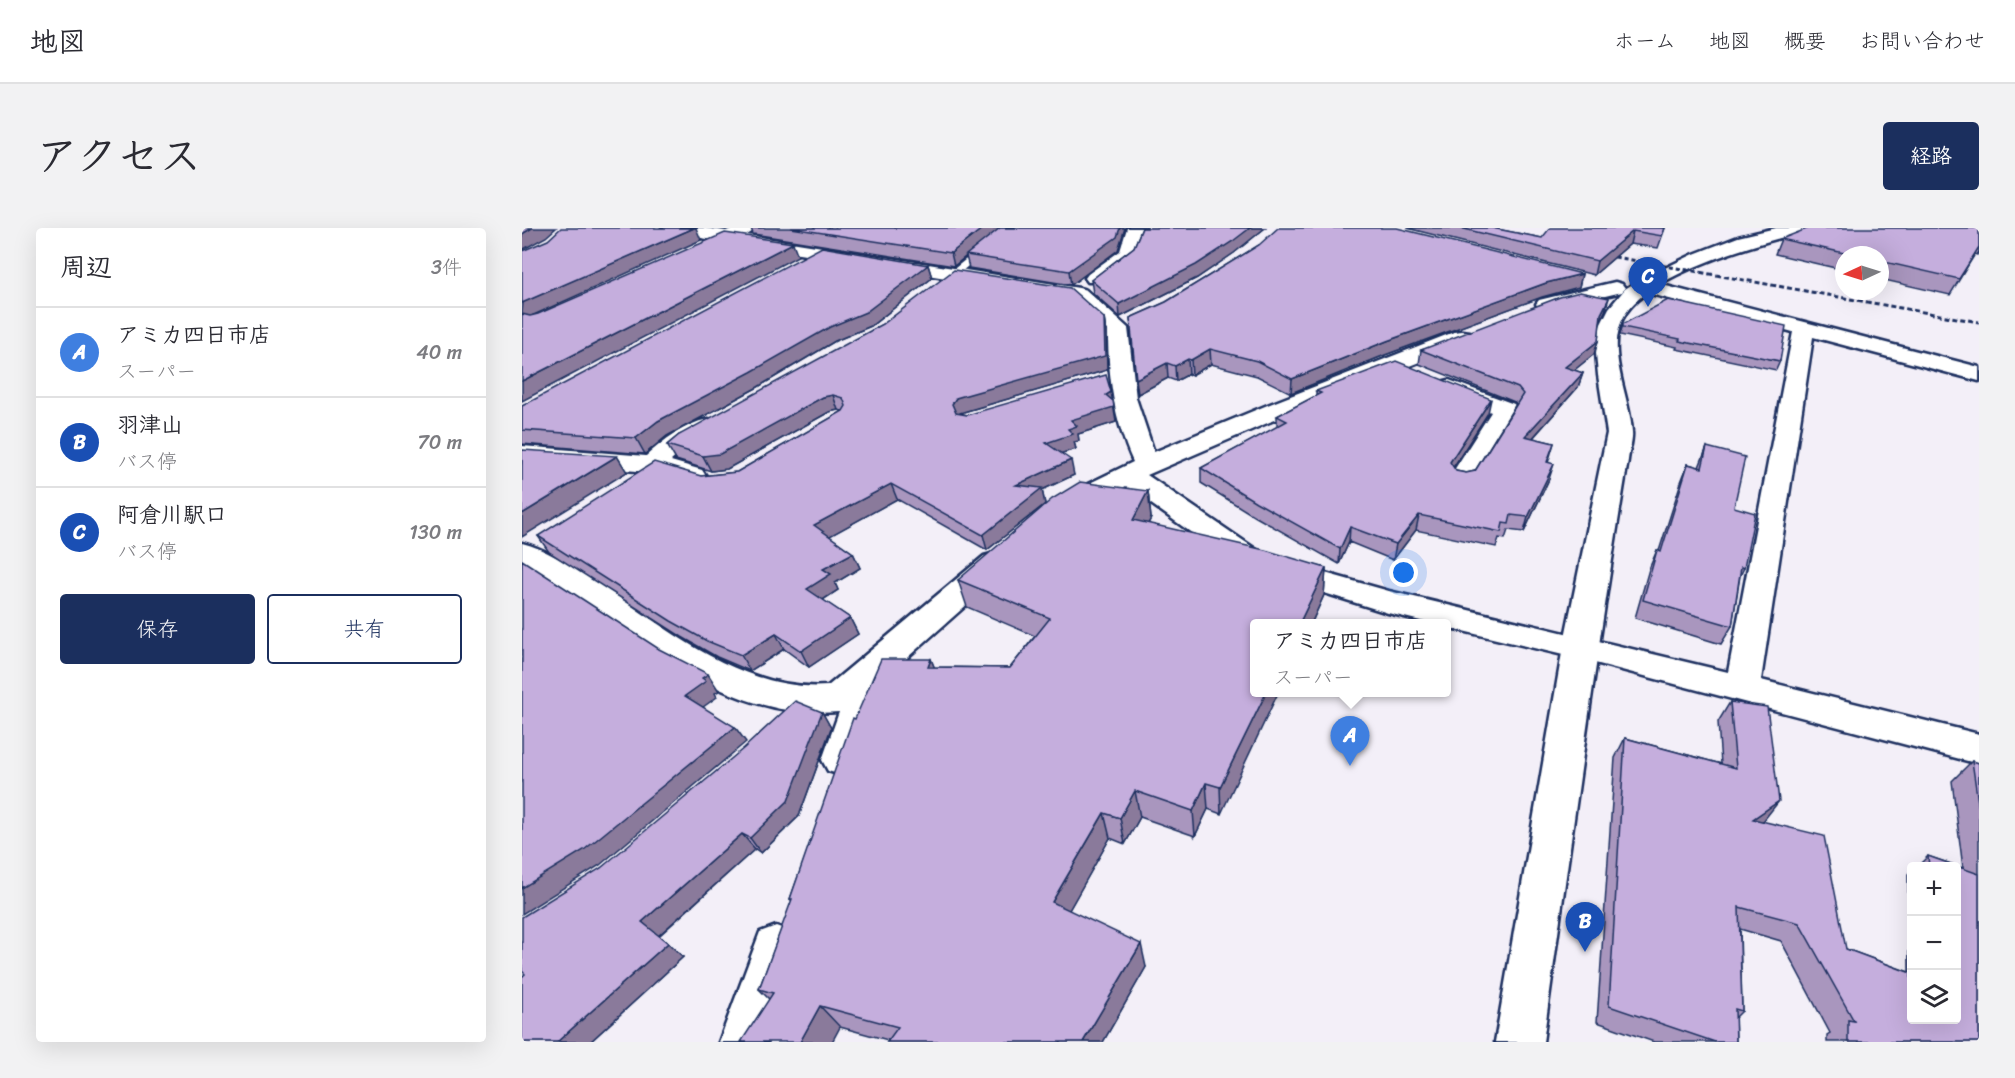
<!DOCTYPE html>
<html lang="ja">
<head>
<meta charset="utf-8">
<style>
	:root { --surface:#fff; --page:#f2f2f3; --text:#2b2b33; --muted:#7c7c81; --line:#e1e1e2; --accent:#1b2f5e }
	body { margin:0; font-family:Sriracha,"Klee One",sans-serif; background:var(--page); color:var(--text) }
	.controls { position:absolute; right:18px; bottom:18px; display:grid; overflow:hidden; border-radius:6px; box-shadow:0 6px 24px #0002 }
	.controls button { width:54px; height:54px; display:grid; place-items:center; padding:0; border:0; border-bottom:2px solid var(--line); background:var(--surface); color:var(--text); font:30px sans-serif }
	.compass { position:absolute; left:1313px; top:18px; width:54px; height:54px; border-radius:50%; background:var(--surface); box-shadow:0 6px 24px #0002; rotate:266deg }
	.you { position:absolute; left:882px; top:345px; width:21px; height:21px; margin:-15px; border:4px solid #fff; border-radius:50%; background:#1a73e8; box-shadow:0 0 0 9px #1a73e833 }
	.badge { display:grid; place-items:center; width:39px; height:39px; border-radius:50%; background:var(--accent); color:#fff; font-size:20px; font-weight:700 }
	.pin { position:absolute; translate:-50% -50px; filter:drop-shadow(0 2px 3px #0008) }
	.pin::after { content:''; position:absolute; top:32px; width:21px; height:18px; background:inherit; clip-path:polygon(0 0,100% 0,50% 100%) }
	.popup { position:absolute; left:728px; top:391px; width:201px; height:78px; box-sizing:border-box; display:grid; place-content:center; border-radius:6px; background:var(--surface); filter:drop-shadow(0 2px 4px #0005); font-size:20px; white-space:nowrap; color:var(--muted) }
	.popup b { font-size:22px; color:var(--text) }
	.popup::after { content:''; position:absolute; left:50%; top:100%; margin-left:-12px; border:12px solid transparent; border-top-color:var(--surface) }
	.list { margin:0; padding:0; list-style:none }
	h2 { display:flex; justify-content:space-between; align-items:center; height:78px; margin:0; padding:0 24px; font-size:26px }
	h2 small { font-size:20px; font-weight:400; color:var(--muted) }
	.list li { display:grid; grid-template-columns:39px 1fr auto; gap:18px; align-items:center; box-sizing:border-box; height:90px; padding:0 24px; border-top:2px solid var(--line) }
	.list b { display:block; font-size:22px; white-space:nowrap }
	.list p { margin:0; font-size:20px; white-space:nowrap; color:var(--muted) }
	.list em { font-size:20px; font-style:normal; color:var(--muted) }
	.actions { display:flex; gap:12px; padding:18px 24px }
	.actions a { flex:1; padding:14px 0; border:2px solid var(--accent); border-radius:6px; text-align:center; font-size:21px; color:var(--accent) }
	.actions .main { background:var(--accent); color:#fff }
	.icon { flex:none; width:33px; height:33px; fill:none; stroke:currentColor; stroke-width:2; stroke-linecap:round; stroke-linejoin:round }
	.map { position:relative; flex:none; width:1457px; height:814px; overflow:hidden; border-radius:6px }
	header { display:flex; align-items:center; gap:36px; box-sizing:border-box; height:84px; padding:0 30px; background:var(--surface); border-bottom:2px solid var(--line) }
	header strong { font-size:28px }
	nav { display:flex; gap:33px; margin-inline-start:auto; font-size:21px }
	.intro { display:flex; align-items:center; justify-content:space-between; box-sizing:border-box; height:144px; padding:0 36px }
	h1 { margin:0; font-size:42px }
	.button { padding:15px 27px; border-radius:6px; background:var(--accent); color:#fff; font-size:21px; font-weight:700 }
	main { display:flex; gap:36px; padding:0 36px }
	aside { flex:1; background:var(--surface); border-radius:6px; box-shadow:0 6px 24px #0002 }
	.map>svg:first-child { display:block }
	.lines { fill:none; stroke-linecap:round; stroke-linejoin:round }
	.service-casing { stroke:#1b2f5e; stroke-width:5 }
	.minor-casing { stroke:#1b2f5e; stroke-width:5 }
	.tertiary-casing { stroke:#1b2f5e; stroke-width:5 }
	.service { fill:#fff; fill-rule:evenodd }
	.minor { fill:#fff; fill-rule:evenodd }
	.tertiary { fill:#fff; fill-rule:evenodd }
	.rail { stroke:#1b2f5e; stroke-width:3; stroke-dasharray:5 3; stroke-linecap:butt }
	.wall { fill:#a996be; stroke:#1b2f5e; stroke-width:1.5 }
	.shaded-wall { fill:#8a7a9b; stroke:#1b2f5e; stroke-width:1.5 }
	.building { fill:#c5aedd; stroke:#1b2f5e; stroke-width:1.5 }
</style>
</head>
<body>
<header>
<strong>地図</strong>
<nav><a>ホーム</a><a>地図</a><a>概要</a><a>お問い合わせ</a></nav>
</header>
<div class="intro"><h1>アクセス</h1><a class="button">経路</a></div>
<main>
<aside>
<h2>周辺<small>3件</small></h2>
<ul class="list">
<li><span class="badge" style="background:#3f7fe0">A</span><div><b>アミカ四日市店</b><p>スーパー</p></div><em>40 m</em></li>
<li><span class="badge" style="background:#1a4fb4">B</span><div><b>羽津山</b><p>バス停</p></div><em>70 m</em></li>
<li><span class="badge" style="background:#1a4fb4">C</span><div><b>阿倉川駅口</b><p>バス停</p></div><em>130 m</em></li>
</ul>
<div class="actions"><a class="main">保存</a><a>共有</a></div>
</aside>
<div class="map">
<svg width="1457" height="814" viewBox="0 0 1457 814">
	<rect width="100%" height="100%" fill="#f3eff8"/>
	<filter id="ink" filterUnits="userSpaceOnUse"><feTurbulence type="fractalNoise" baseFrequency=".0167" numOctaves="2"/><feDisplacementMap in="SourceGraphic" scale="12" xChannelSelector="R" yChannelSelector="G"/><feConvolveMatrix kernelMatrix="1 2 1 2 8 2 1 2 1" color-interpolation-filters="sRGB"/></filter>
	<g filter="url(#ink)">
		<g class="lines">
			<defs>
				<path id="service" d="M483,0h9l-58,48h-6v-4z"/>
				<g id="minor">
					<path d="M140,0h42l22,3 8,-3h24l-11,7 332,53 7,2 42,38 8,70 18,54 116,-48 184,-72 8,-1 8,1 3,5 -3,5 -182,72 -141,61 113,77 40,14 89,25 339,81 65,-340 -157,-42 -3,-4 3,-4 7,-2 336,87v14l-166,-44 -52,343 218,54v30l-399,-105 -134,-32v-3h-13l-45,-11 -150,-47 -112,-80c-20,10 -48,32 -71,26l-4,-6 4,-6 78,-38c-19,-43 -25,-85 -25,-132l-35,-31 -402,-66 -6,-1z"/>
					<path d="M605,0h18l-11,30 -32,24h-14l-3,-4 3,-4 32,-23z"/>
					<path d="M1093,54l7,2 3,4 -3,4 -76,18 -7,-2 -3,-4 3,-4z"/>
					<path d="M927,152l65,24 3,5 -46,75 -9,2 -9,-2 -4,-6 42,-66 -50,-20 -4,-5 4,-5z"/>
					<path d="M186,191l9,2 3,5 -3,5 -31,17 -15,13 31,9 4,6 -4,6 -9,2 -43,-12 -128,-10v-16l124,10c18,-16 38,-32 62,-37z"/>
					<path d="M0,315c23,6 45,20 65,33 72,45 150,117 241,110l156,-130 11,-3 11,3 4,7 -4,7 -133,118 7,10 -26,73 -13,4 -13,-4 -6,-11 17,-48c-123,11 -217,-92 -317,-147z"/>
					<path d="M254,698l16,6 7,16 -32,94h-48l41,-110z"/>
				</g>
				<path id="tertiary" d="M1254,0h30l-3,4c-45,11 -151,41 -177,81 -23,35 4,82 6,119 1,9 -3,19 -4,28 -32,193 -58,388 -85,582h-48l68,-395 44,-214 -9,-58 -2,-22 3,-25 10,-20 16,-19 11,-7 58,-28 44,-17z"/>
			</defs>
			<use href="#service" class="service-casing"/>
			<use href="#minor" class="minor-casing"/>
			<use href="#tertiary" class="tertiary-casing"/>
			<use href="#service" class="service"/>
			<use href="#minor" class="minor"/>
			<use href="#tertiary" class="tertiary"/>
			<path class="rail" d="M1076,26l381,68"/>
		</g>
		<g class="wall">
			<path d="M229,0h374l-7,22 -47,35 -102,-17 -3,-12 -12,10 -201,-32z"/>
			<path d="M620,0h123l-31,25 -37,25 -77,39 -27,-24 -2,-13 43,-33z"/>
			<path d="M885,0h85l50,10 123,-10 -7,20 -28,-4 -36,31z"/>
			<path d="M1457,0v24l-2,3 -2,-1 -25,41 -70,-16v-24h-36v15l-69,-16 6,-15z"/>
			<path d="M737,17l323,29 -3,13 -37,10 -157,58 -94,38 -34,-17 -46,-12 -19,11 -3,-1 -13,7 -8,-3 -30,16 -8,-76 36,-16z"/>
			<path d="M406,37l4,13 -61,48 -36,15 -77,46 -91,49 -22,18 -123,-10v-38z"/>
			<path d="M1083,83l-5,10 -2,20 -4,13 -20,16 9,3 -5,14 -45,51 21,5 -6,20 1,16 -25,53 -16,-2 -3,9 -6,-1 -3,9 -80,-17 -23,30 -44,-18 -10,22 -83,-47 -55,-34v-15l76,-41v-11l39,-20v-5l172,22 -35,54 3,4 10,2 9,-2 41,-67 -1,-2 -96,-38 2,-14z"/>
			<path d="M582,90l2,13 1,39 -147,43 7,2 145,-15 4,22 -38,12 1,7 -5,1 2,7 -14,4 12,22 -32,15 3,14 -58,46 -90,-51 -68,37 24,17 7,15 -25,15 3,7 -15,10 27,18 8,16 -49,33 -25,-18 -34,22 -33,-14 -35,-20 -133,-85 -11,-16 163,-60 36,-4 106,-61 -5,-1 -9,2 -102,57 -16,2 -35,-11 -9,-15 12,-10z"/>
			<path d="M1101,96l157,37 -4,9 -100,-21 1,-2 -57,-12z"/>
			<path d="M1185,219l27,60 10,61 -4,8 -8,50 -11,18 -86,-26 14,-49 8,-19 2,1 22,-69 7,-18 11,3z"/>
			<path d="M626,263l3,27 -3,6 178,44 -2,27 -13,29h-57l-33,190 -13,-5 -13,27 -55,-19 -15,27 -15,-6 -41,72 77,57 -43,75h-216l1,-2 -48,-13 -71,-28 -10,-10 33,-88 -2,-2 65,-180 76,-60 3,8 76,1 25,-32 -68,-29 -9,-27z"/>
			<path d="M1208,474l34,118 -1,1 83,128 63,23 -1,-98 3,-3v149h45v-153h-39l11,-11 35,12 -11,-87 20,-20 7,2v279h-152v-7l3,-2 -49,-92 -41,-12 2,82 -7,7 1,24h-82l-57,-20 18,-264 10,-20 96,26 -3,-42z"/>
			<path d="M300,484l9,16 -32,88 -38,37 -6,-4 -96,87 24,21 -93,85h-68l3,-68 76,-106z"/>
		</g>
		<g class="shaded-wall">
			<path d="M10,0h24l-10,9 -24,13v-16z"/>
			<path d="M172,0h2l5,12 -170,76 -4,6 -5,-8 1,-12z"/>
			<path d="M461,0h18l-47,38 -3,-13z"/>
			<path d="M598,0h5l-7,22 -47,35 -2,-14z"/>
			<path d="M728,0h15l-31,25 -37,25 -77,39 -1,-13z"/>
			<path d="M1111,3l-3,13 -36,31 3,-14z"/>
			<path d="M271,15l5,13 -276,145v-20z"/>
			<path d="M406,37l4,13 -61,48 -36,15 -77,46 -91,49 -22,18 -9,-16 22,-17z"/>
			<path d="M1060,46l-3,13 -37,10 -157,58 -94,38 1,-14 95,-38 159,-58z"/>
			<path d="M1087,70l-4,13 -8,17 4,-14z"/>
			<path d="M582,90l2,13 1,39 -147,43 -4,6 -4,-15 4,-6z"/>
			<path d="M1076,113l-4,13 -33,27 4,-14z"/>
			<path d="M688,121l1,15 -19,11 -1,-15z"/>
			<path d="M666,131l1,15 -13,7 -1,-15z"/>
			<path d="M645,135l1,15 -30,16 -2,-15z"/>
			<path d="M1061,145l-5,14 -57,64 4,-15z"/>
			<path d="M589,164l5,30 -38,12 1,7 -5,1 2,7 -27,8 -3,-14 22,-14 3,-9 35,-25z"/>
			<path d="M311,167l5,15 -9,2 -102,57 -16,2 -8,-15 120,-59z"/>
			<path d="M969,171l-3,14 -41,64 3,-15z"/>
			<path d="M95,228l10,16 -105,65v-23z"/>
			<path d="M549,232l3,15 -32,15 3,14 -58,46 -4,-15 33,-50z"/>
			<path d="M1032,236l-5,15 -25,53 4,-15z"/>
			<path d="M369,256l6,15 -76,42 -7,-16z"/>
			<path d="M626,263l3,27 -15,29 -3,-27z"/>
			<path d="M897,287l-3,15 -23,30 3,-16z"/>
			<path d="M828,299l-1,15 -10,22 1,-15z"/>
			<path d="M331,325l7,15 -25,15 3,7 -23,15 -8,-16 16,-20z"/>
			<path d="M804,340l-2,27 -13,29h-12z"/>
			<path d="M328,390l8,16 -49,33 -8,-16z"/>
			<path d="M254,406l8,15 -34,22 -9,-16z"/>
			<path d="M409,431l11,27 -14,-19z"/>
			<path d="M186,446l11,17 -4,2 2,4 -21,15 -11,-16 17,-18z"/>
			<path d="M744,465h12l-57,121 -1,-27z"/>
			<path d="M300,484l9,16 -32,88 -38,37 -11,-15z"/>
			<path d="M213,499l11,15 -146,123 -78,49v-26z"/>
			<path d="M684,555l2,26 -13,27 -2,-25z"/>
			<path d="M613,563l5,26 -15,27 -5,-26z"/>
			<path d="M1257,573l-15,19 -25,18 14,-19z"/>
			<path d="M582,585l6,25 -50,88 -8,-24z"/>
			<path d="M220,606l13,15 -97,87 -16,-14z"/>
			<path d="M146,715l15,14 -93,85h-33z"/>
			<path d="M619,716l5,23 -43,75h-20z"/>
			<path d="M298,778l20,21 -8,15h-32z"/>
		</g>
		<g class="building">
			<path d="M0,0h10l-10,6z"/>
			<path d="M39,0h133l-172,75v-52l26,-11z"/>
			<path d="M269,0h192l-32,25z"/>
			<path d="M478,0h120l-3,9 -48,34 -103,-16z"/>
			<path d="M620,0h108l-17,13 -37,24 -77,39 -28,-24 43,-33z"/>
			<path d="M756,0h119l185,46 -36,9 -159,58 -95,38 -35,-18 -47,-12 -19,11 -3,-1 -13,7 -8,-3 -31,16 -6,-61 36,-16 93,-57z"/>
			<path d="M938,0h32l50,10 8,-10h115l-3,8 -29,-5 -36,30z"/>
			<path d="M1287,0h170v19l-20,32 -79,-18v-6h-27l-72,-16z"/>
			<path d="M203,5l68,10 -271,138v-67l8,2 8,-2z"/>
			<path d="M300,19l106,18 -62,47 -36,15 -79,45 -93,49 -22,17 -114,-8v-24z"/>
			<path d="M432,42l116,18 34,30 1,38 -149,42 -4,6 4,9 11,2 139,-40 5,17 -5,3 7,6 1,6 -43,13 6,6 -9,3 5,5 -27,9 25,17 -55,25 26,3 -59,47 -92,-51 -77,41 39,28 -30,16 8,5 -24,15 43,29 -49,33 -25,-17 -35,21 -34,-14 -36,-20 -133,-85 116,-74 47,14 36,-4 106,-61 3,-5 -3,-8 -10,-3 -10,2 -103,57 -17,2 -36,-11 12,-10 204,-111z"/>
			<path d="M1058,64l29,6 -8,16 -3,27 -33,26 18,6 -58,63 29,7 -7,19 7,2 -26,53 -17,-2 -2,9 -6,-1 -2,9 -82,-17 -23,29 -46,-17 -10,22 -84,-47 -55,-34 86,-47 -10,-5 44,-23 -5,-2 80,-30 95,38 -41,63 6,9 10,2 9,-2 48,-77 -5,-6 -97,-38 139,-53z"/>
			<path d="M1146,72l118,26 -6,35 -101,-20 1,-2 -57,-12v-3z"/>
			<path d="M1185,219l38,10 -11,50 21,6 -11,55 -3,-1 -9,59 -89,-26 14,-50 4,2 27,-88 14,4z"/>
			<path d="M0,222l95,6 -95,58z"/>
			<path d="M558,254l68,9 -15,29 132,30 61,18 -27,56h-45v69h12l-46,94 -14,-4 -13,28 -58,-20 -15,27 -16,-5 -52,89 89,42 -58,98h-196l11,-15 -78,-21 -20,36h-59l32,-49 -14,-4 33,-90h-2l63,-181 2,1 26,-60h50l-3,8 82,1 40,-50 -92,-38 94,-81z"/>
			<path d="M0,332l137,89 49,25 -6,4 4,3 -21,15 50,31 -151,123 -62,38z"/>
			<path d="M273,473l27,11 -34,89 -38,37 -8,-4 -100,88 26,21 -111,99h-35v-65l3,-3 -3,-3v-54l79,-49 143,-120z"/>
			<path d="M1208,474l37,5 12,94 -26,18 71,17 22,113 65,24v47h45v-153h-27l-1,-11 51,18v168h-131v-22l6,1 -55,-98 -60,-16 3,104 -7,-2 1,33h-21l-106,-36 16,-268 111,30z"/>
			<path d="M1450,533l7,2v46z"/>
		</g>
	</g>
</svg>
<div class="controls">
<button>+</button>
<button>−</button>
<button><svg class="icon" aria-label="layers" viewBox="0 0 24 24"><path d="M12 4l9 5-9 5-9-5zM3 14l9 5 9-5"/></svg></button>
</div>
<svg class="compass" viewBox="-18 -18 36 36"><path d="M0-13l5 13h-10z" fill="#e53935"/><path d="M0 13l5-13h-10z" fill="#7c7c81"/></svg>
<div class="you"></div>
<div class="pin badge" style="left:828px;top:538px;background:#3f7fe0">A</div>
<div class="popup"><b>アミカ四日市店</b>スーパー</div>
<div class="pin badge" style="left:1063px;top:724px;background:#1a4fb4">B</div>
<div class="pin badge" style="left:1126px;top:79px;background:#1a4fb4">C</div>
</div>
</main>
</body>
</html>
